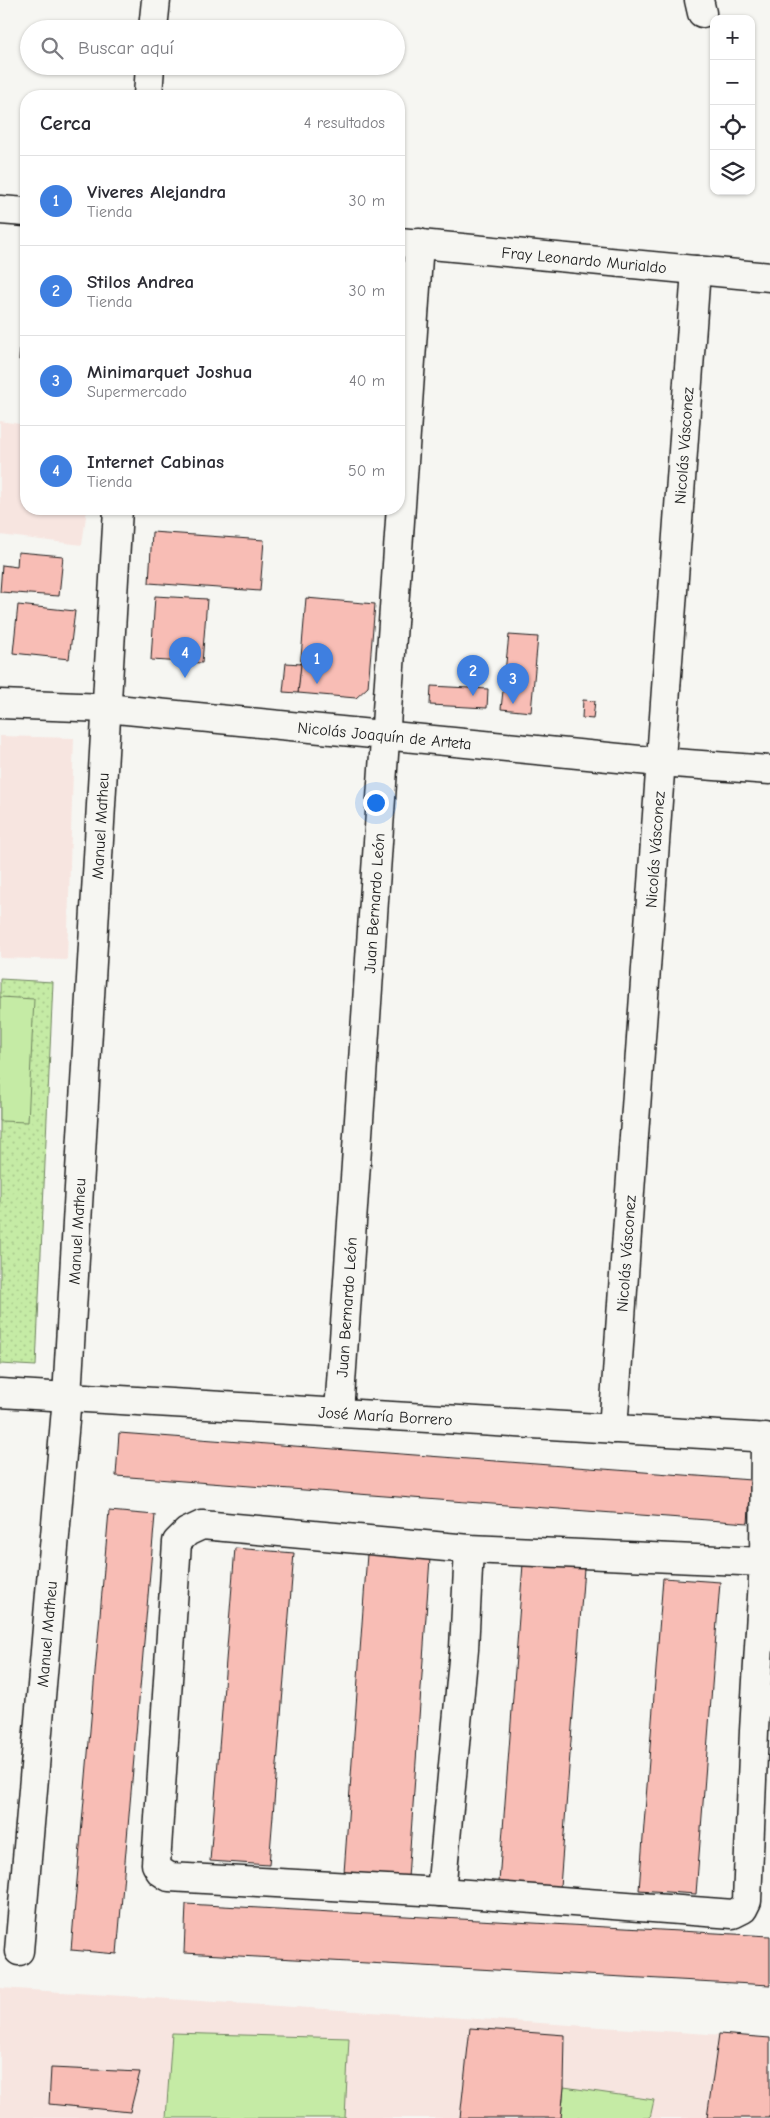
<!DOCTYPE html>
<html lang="es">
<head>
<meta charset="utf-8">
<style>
	:root { --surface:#fff; --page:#f7f7f7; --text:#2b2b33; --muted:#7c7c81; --line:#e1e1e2; --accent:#1a73e8 }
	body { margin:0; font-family:"Comic Neue",sans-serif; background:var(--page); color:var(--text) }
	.controls { position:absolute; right:15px; top:15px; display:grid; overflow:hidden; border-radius:10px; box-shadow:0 1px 4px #0004 }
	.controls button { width:45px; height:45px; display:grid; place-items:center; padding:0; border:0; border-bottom:1px solid var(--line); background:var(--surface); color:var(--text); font:25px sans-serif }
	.you { position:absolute; left:375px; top:802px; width:18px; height:18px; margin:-12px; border:4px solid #fff; border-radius:50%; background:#1a73e8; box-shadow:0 0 0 8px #1a73e833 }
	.badge { display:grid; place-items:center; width:32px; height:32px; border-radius:50%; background:var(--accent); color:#fff; font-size:16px; font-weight:700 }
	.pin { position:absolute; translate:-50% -41px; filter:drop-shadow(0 1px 2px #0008) }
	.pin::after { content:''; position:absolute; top:26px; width:18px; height:15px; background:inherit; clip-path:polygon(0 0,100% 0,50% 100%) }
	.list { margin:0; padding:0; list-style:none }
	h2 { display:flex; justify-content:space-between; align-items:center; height:65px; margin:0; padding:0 20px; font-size:21px }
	h2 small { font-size:16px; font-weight:400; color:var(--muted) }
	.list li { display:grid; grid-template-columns:32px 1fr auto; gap:15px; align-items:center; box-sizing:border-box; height:90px; padding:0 20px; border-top:1px solid var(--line) }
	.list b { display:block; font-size:19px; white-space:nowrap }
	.list p { margin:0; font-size:16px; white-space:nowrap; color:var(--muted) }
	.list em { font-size:16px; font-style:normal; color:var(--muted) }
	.icon { flex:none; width:28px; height:28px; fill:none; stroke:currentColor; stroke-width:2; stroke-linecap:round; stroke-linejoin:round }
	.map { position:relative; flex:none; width:770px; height:2118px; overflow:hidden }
	.search { position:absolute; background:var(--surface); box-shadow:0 1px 4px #0004; left:20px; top:20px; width:385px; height:55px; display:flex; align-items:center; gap:12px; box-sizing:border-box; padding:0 18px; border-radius:28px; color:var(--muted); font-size:19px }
	.panel { position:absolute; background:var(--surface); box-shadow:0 1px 4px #0004; left:20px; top:90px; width:385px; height:425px; border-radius:20px }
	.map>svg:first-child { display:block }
	.built { fill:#f7e5e0 }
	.grass { fill:url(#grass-dots); stroke:#708460 }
	.garden { fill:#c5eba5; stroke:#708460 }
	.building { fill:#f8bdb5; stroke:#1c1c1c }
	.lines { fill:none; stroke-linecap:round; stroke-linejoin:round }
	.minor-casing { stroke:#1c1c1c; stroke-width:31 }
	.minor { stroke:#f6f6f2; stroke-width:28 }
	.labels { text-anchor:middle; stroke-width:4; stroke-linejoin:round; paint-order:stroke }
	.street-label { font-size:16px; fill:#1c1c1c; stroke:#f6f6f2 }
</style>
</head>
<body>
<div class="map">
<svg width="770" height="2118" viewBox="0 0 770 2118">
	<defs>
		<pattern id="grass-dots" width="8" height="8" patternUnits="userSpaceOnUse" patternTransform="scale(1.25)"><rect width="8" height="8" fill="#c5eba5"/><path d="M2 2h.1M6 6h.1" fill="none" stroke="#a9c98d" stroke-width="1.8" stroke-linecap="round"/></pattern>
	</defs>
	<rect width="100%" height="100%" fill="#f6f6f2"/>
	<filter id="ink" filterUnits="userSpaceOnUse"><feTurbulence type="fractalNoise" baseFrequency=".02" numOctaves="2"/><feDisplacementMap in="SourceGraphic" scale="10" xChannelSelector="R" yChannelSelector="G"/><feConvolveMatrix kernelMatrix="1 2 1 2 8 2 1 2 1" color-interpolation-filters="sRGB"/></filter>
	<g filter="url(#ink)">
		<g class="built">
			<path d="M0,421l26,4v84h61l-5,36 -82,-10z"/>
			<path d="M0,736l74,2 -7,222 -67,-2z"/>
			<path d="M0,1988l770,50v80h-770z"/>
		</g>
		<path class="grass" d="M0,979l53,3 -17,384 -36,-2z"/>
		<g class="garden">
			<path d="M0,997l34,2 -6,123 -28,-1z"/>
			<path d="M172,2033l177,5 -4,80h-179z"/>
			<path d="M564,2087l90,13 -4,18h-89z"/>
		</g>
		<g class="building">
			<path d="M22,321h4v39h-7z"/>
			<path d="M152,532l112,8 -4,51 -111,-8z"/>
			<path d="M18,552l45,4 -4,40 -59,-4 2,-27 15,2z"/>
			<path d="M155,596l52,3 -5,64 -51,-3z"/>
			<path d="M306,598l69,6 -7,83 -12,11 -58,-5z"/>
			<path d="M18,605l57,6 -6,48 -56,-6z"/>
			<path d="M509,635l29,2 -7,75 -30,-3z"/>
			<path d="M286,663l15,1 -3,29 -15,-1z"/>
			<path d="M431,686l57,3 -1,19 -57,-3z"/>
			<path d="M583,700l12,1 -2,18 -11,-1z"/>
			<path d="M119,1433l632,47 -3,43 -632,-47z"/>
			<path d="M109,1511l46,4 -38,439 -46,-4z"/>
			<path d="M235,1548l59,5 -25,312 -59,-4z"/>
			<path d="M367,1554l63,4 -22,320 -64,-5z"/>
			<path d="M523,1564l61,4 -24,319 -61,-5z"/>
			<path d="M663,1578l57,4 -24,312 -57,-4z"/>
			<path d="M186,1904l584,32v49l-586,-32z"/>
			<path d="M470,2028l95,7 -1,52 -3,31h-101z"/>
			<path d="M719,2034l51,4v80h-63z"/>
			<path d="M51,2068l89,4 -10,40 -81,-8z"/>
		</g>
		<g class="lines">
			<defs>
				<g id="minor">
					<path d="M699,0l3,13"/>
					<path d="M153,29l3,-29"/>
					<path d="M148,96l2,-30"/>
					<path d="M0,210l26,2"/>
					<path id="s1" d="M399,242l371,35"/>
					<path id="s2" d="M0,704l106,4 554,54 110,8"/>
					<path id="s3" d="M0,1393l770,45"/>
					<path id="s4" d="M339,1412l80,-1169"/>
					<path id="s5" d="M613,1429l83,-1159"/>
					<path d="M764,1562l-295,-13 -267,-24 -15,7 -10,10 -21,322 4,7 9,6 272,15 292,22 10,-5 4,-8 7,-170 10,-169 1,-125"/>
					<path d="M441,1892l23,-243 5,-100"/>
					<path id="s6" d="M19,1951l48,-554 51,-888"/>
				</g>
			</defs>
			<use href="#minor" class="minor-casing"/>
			<use href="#minor" class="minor"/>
		</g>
	</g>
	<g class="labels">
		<g class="street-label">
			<text dy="6" stroke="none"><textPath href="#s1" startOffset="186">Fray Leonardo Murialdo</textPath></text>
			<text dy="6" stroke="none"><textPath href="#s5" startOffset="986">Nicolás Vásconez</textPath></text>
			<text dy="6" stroke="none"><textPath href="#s2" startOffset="386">Nicolás Joaquín de Arteta</textPath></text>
			<text dy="6" stroke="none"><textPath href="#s6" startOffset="1128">Manuel Matheu</textPath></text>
			<text dy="6" stroke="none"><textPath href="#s5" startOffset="581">Nicolás Vásconez</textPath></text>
			<text dy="6" stroke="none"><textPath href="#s4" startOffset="510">Juan Bernardo León</textPath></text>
			<text dy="6" stroke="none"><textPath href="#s6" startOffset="722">Manuel Matheu</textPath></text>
			<text dy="6" stroke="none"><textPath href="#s5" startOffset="176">Nicolás Vásconez</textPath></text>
			<text dy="6" stroke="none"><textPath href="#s4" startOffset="105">Juan Bernardo León</textPath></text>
			<text dy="6" stroke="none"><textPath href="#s3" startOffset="386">José María Borrero</textPath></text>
			<text dy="6" stroke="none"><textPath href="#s6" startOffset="318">Manuel Matheu</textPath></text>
		</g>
	</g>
</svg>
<div class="controls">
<button>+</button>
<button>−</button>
<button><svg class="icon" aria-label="locate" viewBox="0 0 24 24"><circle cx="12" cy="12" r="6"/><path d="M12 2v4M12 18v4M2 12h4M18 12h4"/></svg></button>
<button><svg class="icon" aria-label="layers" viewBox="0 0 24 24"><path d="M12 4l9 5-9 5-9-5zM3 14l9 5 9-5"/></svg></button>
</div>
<div class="you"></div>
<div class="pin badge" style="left:317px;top:684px;background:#3f7fe0">1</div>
<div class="pin badge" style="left:473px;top:696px;background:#3f7fe0">2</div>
<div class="pin badge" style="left:513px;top:704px;background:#3f7fe0">3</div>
<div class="pin badge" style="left:185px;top:678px;background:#3f7fe0">4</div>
<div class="search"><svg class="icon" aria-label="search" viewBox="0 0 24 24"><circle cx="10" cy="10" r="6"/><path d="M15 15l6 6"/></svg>Buscar aquí</div>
<section class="panel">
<h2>Cerca<small>4 resultados</small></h2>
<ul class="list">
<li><span class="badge" style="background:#3f7fe0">1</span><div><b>Viveres Alejandra</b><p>Tienda</p></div><em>30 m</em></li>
<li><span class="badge" style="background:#3f7fe0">2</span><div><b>Stilos Andrea</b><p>Tienda</p></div><em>30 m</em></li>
<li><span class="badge" style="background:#3f7fe0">3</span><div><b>Minimarquet Joshua</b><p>Supermercado</p></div><em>40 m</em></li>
<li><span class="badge" style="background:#3f7fe0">4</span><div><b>Internet Cabinas</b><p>Tienda</p></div><em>50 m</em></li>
</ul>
</section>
</div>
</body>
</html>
